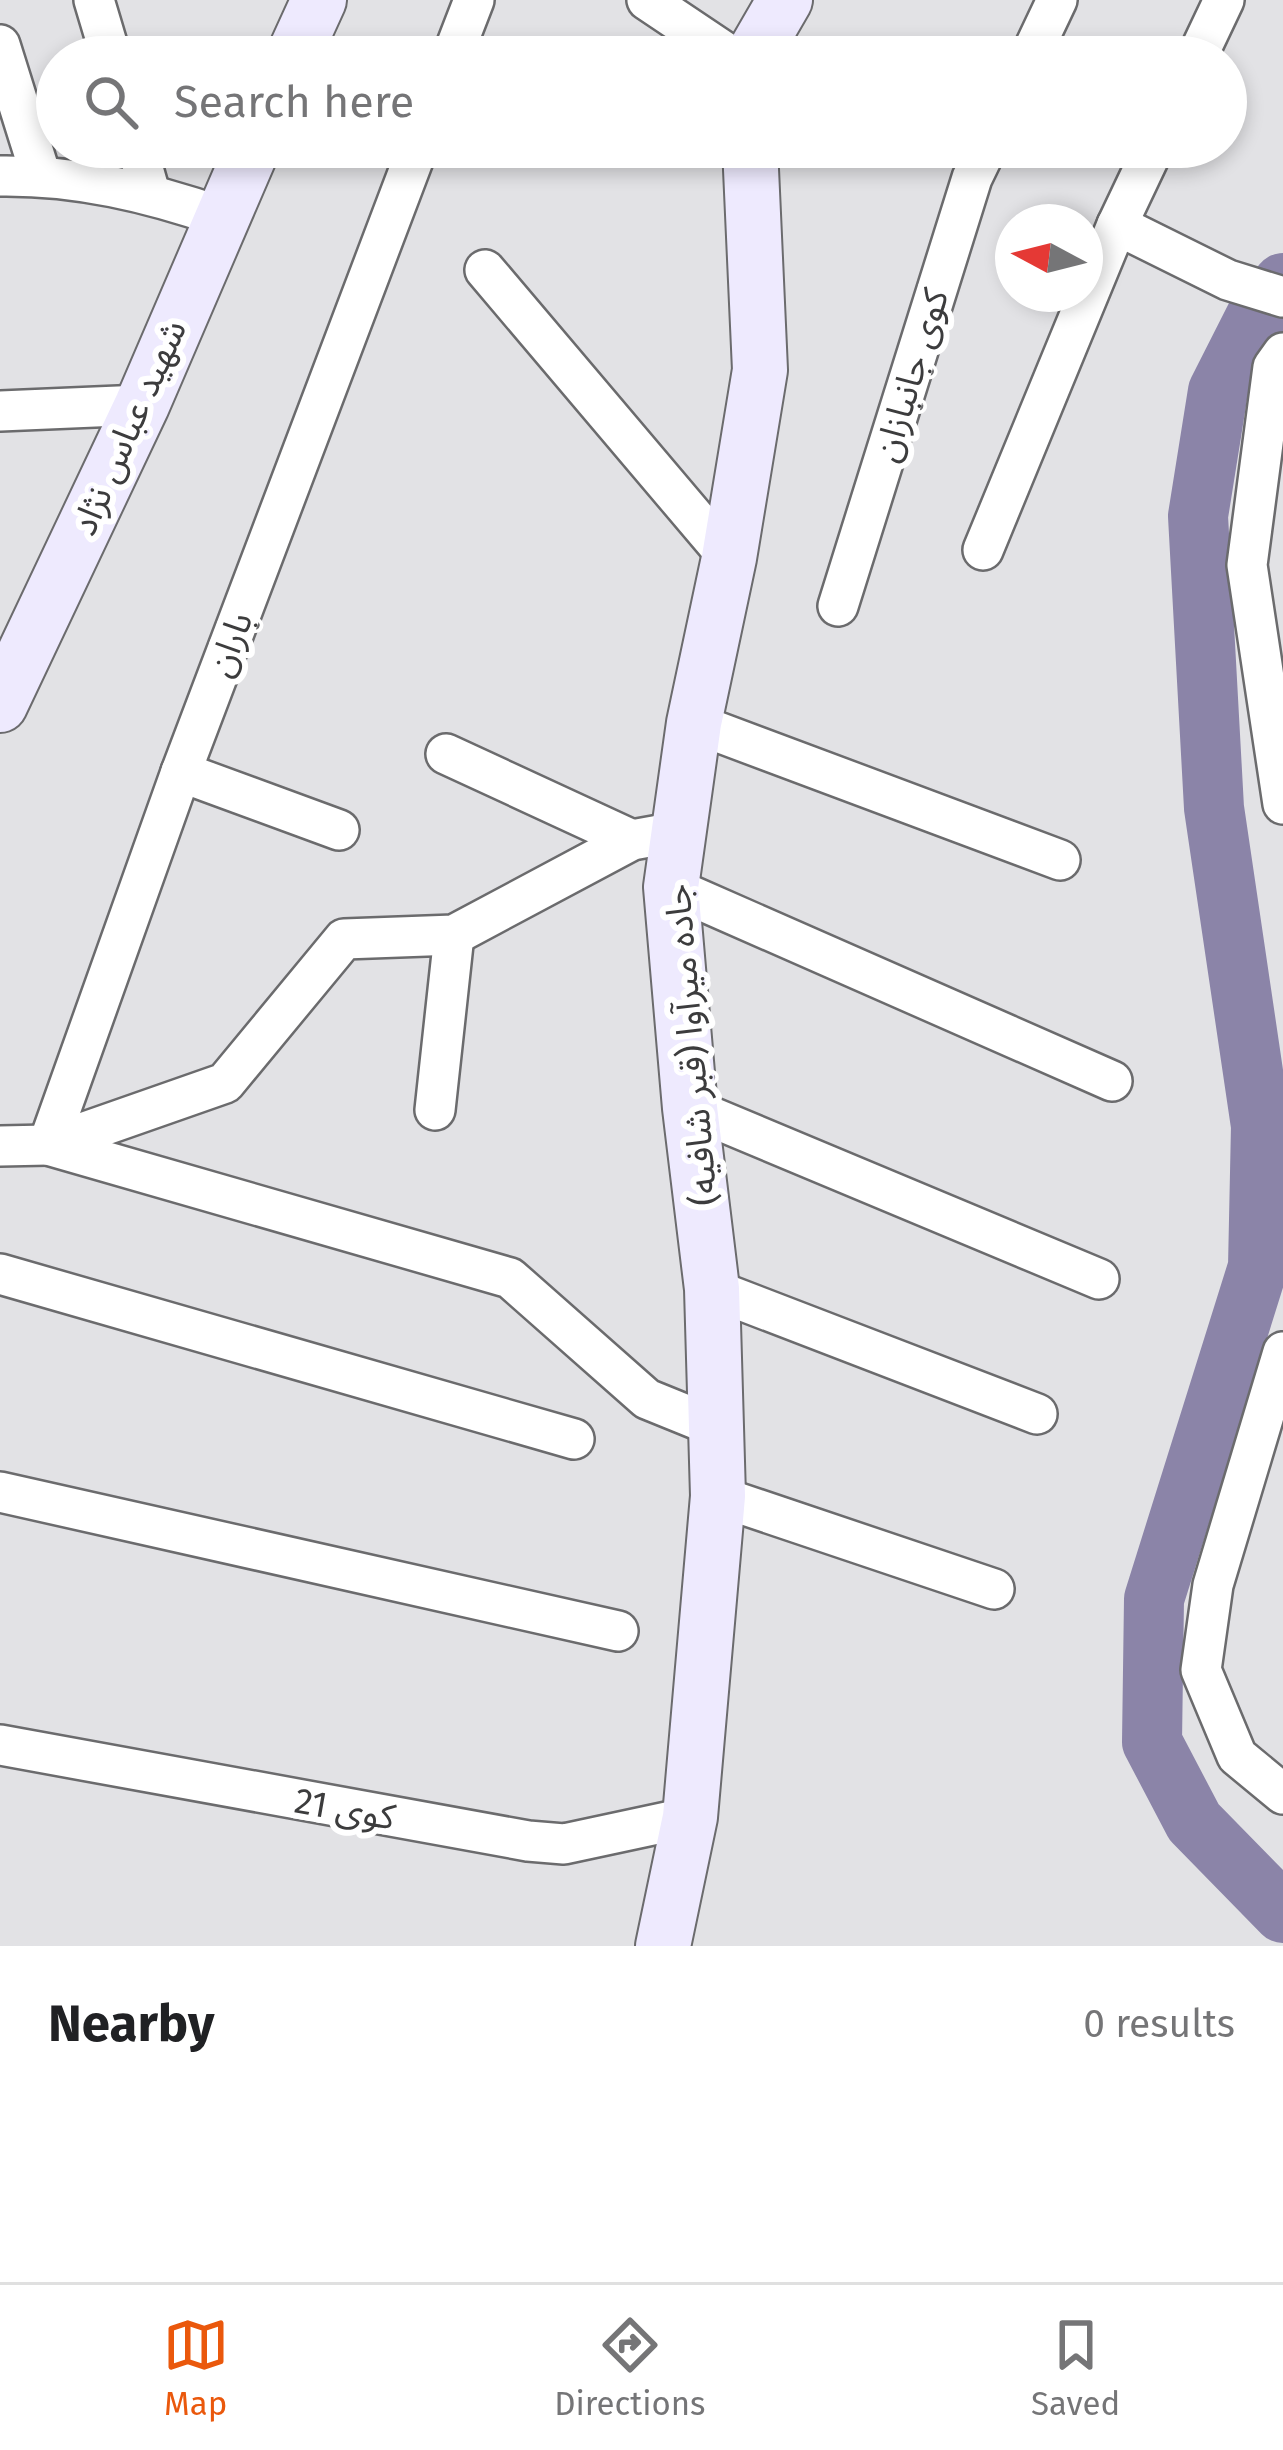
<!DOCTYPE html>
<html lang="en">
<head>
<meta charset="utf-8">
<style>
	:root { --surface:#fff; --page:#f6f6f6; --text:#202124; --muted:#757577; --line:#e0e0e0; --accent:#ea580c }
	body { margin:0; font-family:"Fira Sans","Noto Sans Arabic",sans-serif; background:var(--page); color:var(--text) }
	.compass { position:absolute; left:995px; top:204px; width:108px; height:108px; border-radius:50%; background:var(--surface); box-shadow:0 6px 18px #0003; rotate:277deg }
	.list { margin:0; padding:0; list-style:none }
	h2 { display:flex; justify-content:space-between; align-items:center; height:156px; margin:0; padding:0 48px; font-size:51px }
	h2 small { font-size:39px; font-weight:400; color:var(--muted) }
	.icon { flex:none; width:66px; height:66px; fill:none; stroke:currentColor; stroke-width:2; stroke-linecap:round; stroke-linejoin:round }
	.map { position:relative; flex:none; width:1283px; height:1946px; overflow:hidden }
	.search { position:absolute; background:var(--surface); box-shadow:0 6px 18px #0003; left:36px; right:36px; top:36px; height:132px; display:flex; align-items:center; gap:30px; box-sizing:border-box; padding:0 42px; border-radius:66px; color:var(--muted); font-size:45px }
	.sheet { height:336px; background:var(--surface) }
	nav { display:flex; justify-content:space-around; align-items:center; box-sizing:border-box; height:168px; border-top:3px solid var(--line); background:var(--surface); font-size:33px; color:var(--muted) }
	nav a { display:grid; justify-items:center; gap:6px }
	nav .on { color:var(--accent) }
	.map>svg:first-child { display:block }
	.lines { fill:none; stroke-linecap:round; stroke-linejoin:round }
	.river { stroke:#8b84a8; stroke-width:60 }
	.street-casing { stroke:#6b6b6d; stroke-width:44 }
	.secondary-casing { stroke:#6b6b6d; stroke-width:58 }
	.street { stroke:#fff; stroke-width:39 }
	.secondary { stroke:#eeeafe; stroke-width:54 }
	.labels { text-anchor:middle; stroke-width:12; stroke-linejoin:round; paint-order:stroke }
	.street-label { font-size:36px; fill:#3c3c3d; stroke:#fff }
</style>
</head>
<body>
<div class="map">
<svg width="1283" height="1946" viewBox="0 0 1283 1946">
	<rect width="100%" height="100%" fill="#e2e2e5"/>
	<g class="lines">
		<path class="river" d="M1283,283l-28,35 -37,73 -20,125 16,292 47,318 -3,141 -104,332 -2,143 42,80 89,91"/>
		<defs>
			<g id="street">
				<path d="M94,0l17,57"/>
				<path d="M647,0l85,57"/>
				<path d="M0,45l41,131"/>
				<path d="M452,57l22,-57"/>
				<path d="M1030,57l27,-57"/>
				<path d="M1197,57l27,-57"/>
				<path d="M137,147l13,46"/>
				<path d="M418,147l-237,625 -133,373 462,133 137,121 69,28"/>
				<path d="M0,176c77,-1 149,16 221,41"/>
				<path d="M1117,225l111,55 55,17"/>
				<path d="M485,270l244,288"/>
				<path d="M1283,353l-10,14 -26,198 36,239"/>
				<path d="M0,411l142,-6"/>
				<path d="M983,550l134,-325 37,-78"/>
				<path d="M838,606l134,-428 15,-31"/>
				<path d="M694,723l366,137"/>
				<path d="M446,754l186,86"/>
				<path d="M181,772l158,58"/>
				<path d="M671,887l441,194"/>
				<path d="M690,1108l409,171"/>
				<path d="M435,1110l19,-175"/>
				<path d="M0,1146l48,-1 177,-62 119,-144 110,-4 178,-95 50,-9"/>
				<path d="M0,1274l574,165"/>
				<path d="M712,1289l325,125"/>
				<path d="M1283,1352l-70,233 -12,85 36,86 46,38"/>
				<path d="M0,1492l618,139"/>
				<path d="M718,1496l276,93"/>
				<path d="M0,1745l528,96 36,3 126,-27"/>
			</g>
			<g id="secondary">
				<path d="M293,57l26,-57"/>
				<path d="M752,57l33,-57"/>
				<path d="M0,705l142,-300 111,-258"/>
				<path d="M663,1946l27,-129 28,-321 -6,-207 -22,-181 -19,-221 23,-164 35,-165 31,-188 -10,-223"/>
			</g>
		</defs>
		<use href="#street" class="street-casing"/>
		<use href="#secondary" class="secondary-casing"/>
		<use href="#street" class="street"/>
		<use href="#secondary" class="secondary"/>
	</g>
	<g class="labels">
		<g class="street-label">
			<text transform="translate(910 375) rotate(-73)" y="13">کوی جانبازان</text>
			<text transform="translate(128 427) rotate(-66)" y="13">شهید عباس نژاد</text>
			<text transform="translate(229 644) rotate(-69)" y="13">باران</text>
			<text transform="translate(690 1045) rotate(-95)" y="13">جاده میرآوا (قبر شافیه)</text>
			<text transform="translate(345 1808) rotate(10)" y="13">کوی 21</text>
		</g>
	</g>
</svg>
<svg class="compass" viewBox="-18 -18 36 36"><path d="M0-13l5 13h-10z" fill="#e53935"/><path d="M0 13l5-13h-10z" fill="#757577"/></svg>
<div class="search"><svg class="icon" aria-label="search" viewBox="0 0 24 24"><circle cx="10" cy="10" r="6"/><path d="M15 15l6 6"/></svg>Search here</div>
</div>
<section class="sheet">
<h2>Nearby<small>0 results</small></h2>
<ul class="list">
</ul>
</section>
<nav>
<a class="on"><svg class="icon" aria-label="map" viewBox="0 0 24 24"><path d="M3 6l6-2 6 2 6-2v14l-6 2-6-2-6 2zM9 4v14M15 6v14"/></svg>Map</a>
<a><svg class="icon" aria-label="directions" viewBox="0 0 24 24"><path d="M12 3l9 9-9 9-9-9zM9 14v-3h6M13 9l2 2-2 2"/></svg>Directions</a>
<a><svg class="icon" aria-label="saved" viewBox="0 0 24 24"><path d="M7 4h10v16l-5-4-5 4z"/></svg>Saved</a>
</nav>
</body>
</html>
